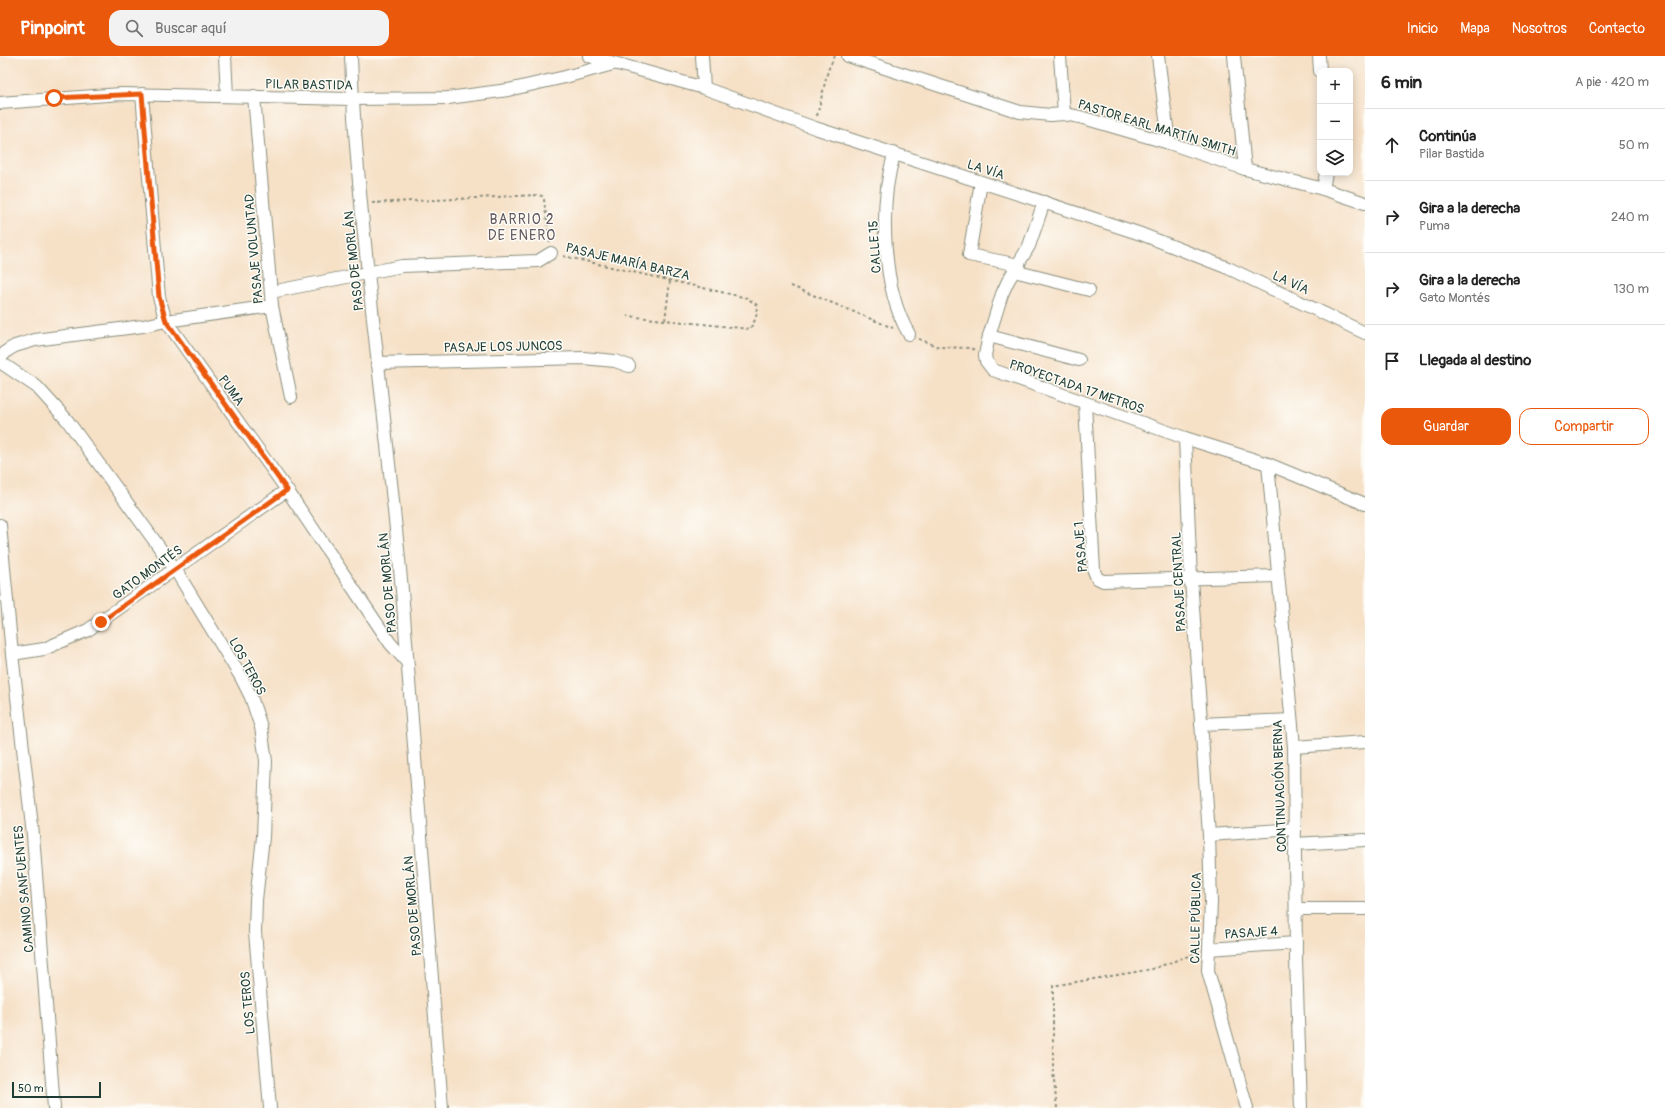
<!DOCTYPE html>
<html lang="es">
<head>
<meta charset="utf-8">
<style>
	:root { --surface:#fff; --page:#f2f2f2; --text:#222; --muted:#767676; --line:#e0e0e0; --accent:#ea580c }
	body { margin:0; font-family:Pangolin,sans-serif; background:var(--page); color:var(--text) }
	.controls { position:absolute; right:12px; top:12px; display:grid; overflow:hidden; border-radius:8px; box-shadow:0 2px 10px #0003 }
	.controls button { width:36px; height:36px; display:grid; place-items:center; padding:0; border:0; border-bottom:1px solid var(--line); background:var(--surface); color:var(--text); font:20px sans-serif }
	.scale { position:absolute; left:12px; bottom:10px; width:89px; box-sizing:border-box; padding-left:4px; border:2px solid #1f3d34; border-top:0; font-size:11px; line-height:14px; white-space:nowrap; color:#1f3d34; -webkit-text-stroke:3px #fdfcf7; paint-order:stroke }
	.stop { position:absolute; width:12px; height:12px; margin:-9px; border:3px solid #ea580c; border-radius:50%; background:#fff }
	.stop.end { background:#ea580c; border-color:#fff; box-shadow:0 1px 4px #0008 }
	.list { margin:0; padding:0; list-style:none }
	h2 { display:flex; justify-content:space-between; align-items:center; height:52px; margin:0; padding:0 16px; font-size:17px }
	h2 small { font-size:13px; font-weight:400; color:var(--muted) }
	.list li { display:grid; grid-template-columns:26px 1fr auto; gap:12px; align-items:center; box-sizing:border-box; height:72px; padding:0 16px; border-top:1px solid var(--line) }
	.list b { display:block; font-size:15px; white-space:nowrap }
	.list p { margin:0; font-size:13px; white-space:nowrap; color:var(--muted) }
	.list em { font-size:13px; font-style:normal; color:var(--muted) }
	.actions { display:flex; gap:8px; padding:12px 16px }
	.actions a { flex:1; padding:9px 0; border:1px solid var(--accent); border-radius:12px; text-align:center; font-size:14px; color:var(--accent) }
	.actions .main { background:var(--accent); color:#fff }
	.icon { flex:none; width:22px; height:22px; fill:none; stroke:currentColor; stroke-width:2; stroke-linecap:round; stroke-linejoin:round }
	.map { position:relative; flex:none; width:1365px; height:1052px; overflow:hidden }
	header { display:flex; align-items:center; gap:24px; box-sizing:border-box; height:56px; padding:0 20px; background:var(--accent); color:#fff }
	header strong { font-size:19px }
	nav { display:flex; gap:22px; margin-inline-start:auto; font-size:14px }
	.search { width:280px; height:36px; background:var(--page); display:flex; align-items:center; gap:10px; box-sizing:border-box; padding:0 14px; border-radius:12px; color:var(--muted); font-size:15px }
	main { display:flex }
	aside { flex:1; background:var(--surface) }
	.map>svg:first-child { display:block }
	.lines { fill:none; stroke-linecap:round; stroke-linejoin:round }
	.minor-casing { stroke:#8a8e7d; stroke-width:14 }
	.path { stroke:#8a8e7d; stroke-width:2; stroke-dasharray:3 3; stroke-linecap:butt }
	.minor { stroke:#fff; stroke-width:12 }
	.route { stroke:#ea580c; stroke-width:5 }
	.labels { text-anchor:middle; stroke-width:3; stroke-linejoin:round; paint-order:stroke }
	.street-label { font-size:13px; fill:#1f3d34; stroke:#fdfcf7 }
	.neighbourhood-label { font-size:14px; letter-spacing:1px; fill:#63595f; stroke:#fdfcf7 }
</style>
</head>
<body>
<header>
<strong>Pinpoint</strong>
<div class="search"><svg class="icon" aria-label="search" viewBox="0 0 24 24"><circle cx="10" cy="10" r="6"/><path d="M15 15l6 6"/></svg>Buscar aquí</div>
<nav><a>Inicio</a><a>Mapa</a><a>Nosotros</a><a>Contacto</a></nav>
</header>
<main>
<div class="map">
<svg width="1365" height="1052" viewBox="0 0 1365 1052">
	<rect width="100%" height="100%" fill="#fdfcf7"/>
	<filter id="ink" filterUnits="userSpaceOnUse"><feTurbulence type="fractalNoise" baseFrequency=".025" numOctaves="2"/><feDisplacementMap in="SourceGraphic" scale="8" xChannelSelector="R" yChannelSelector="G"/><feConvolveMatrix kernelMatrix="1 2 1 2 8 2 1 2 1" color-interpolation-filters="sRGB"/></filter>
	<filter id="wash" filterUnits="userSpaceOnUse"><feTurbulence type="fractalNoise" baseFrequency=".012" numOctaves="4" result="noise"/><feDisplacementMap in="SourceGraphic" scale="16" xChannelSelector="R" yChannelSelector="G"/><feGaussianBlur stdDeviation="0.9" result="paint"/><feColorMatrix in="noise" values="0 0 0 0 0 0 0 0 0 0 0 0 0 0 0 0 0 1.4 0 .05"/><feComposite in="paint" operator="in"/></filter>
	<g filter="url(#wash)">
		<rect width="100%" height="100%" fill="#f6e0c6"/>
	</g>
	<g filter="url(#ink)">
		<g class="lines">
			<defs>
				<g id="minor">
					<path d="M225,0l2,40"/>
					<path d="M351,0c2,60 7,119 13,178 12,119 27,238 38,356l40,518"/>
					<path d="M589,0l115,32 111,40 326,106 87,34 137,65"/>
					<path d="M702,0l2,32"/>
					<path d="M848,0l172,56 30,3 14,-1 16,3 89,26 76,26 78,20 42,14"/>
					<path d="M1060,0l4,58"/>
					<path d="M1158,0l11,87"/>
					<path d="M1234,0l11,113"/>
					<path d="M1319,0l1,15"/>
					<path d="M142,38l17,203 7,24 121,169 103,153 17,19"/>
					<path d="M254,40l18,210 19,91"/>
					<path d="M0,47l121,-9 231,5 96,-1 60,-8 57,-13 48,-13"/>
					<path d="M894,99c-15,49 -12,134 15,179"/>
					<path d="M981,126l-12,73 50,10"/>
					<path d="M1323,133l3,-16"/>
					<path d="M1044,146l-15,44 -21,35 -6,13 -13,42 -4,19 1,6 7,9 192,68 83,26 97,40"/>
					<path d="M1014,215l75,19"/>
					<path d="M271,236l131,-26 136,-5 13,-8"/>
					<path d="M989,280l90,24"/>
					<path d="M0,302l8,-8 7,-4 20,-6 108,-14 23,-5 106,-15"/>
					<path d="M0,306l37,25 30,33 108,149 66,108 10,20 10,30 5,34 -3,76 -7,63 -1,32 15,176"/>
					<path d="M377,307l206,-5 32,3 14,5"/>
					<path d="M1085,348l9,167 3,7 6,3 175,-5"/>
					<path d="M1185,382l6,141 18,256 2,67 -3,69 39,137"/>
					<path d="M1268,408l26,283 2,212 5,149"/>
					<path d="M0,469l12,129 21,181 21,273"/>
					<path d="M12,598l32,-5 44,-19 199,-140"/>
					<path d="M1201,668l90,-4"/>
					<path d="M1294,691l71,-5"/>
					<path d="M1209,779l86,-6"/>
					<path d="M1295,788l70,-4"/>
					<path d="M1296,853h69"/>
					<path d="M1209,893l87,-6"/>
				</g>
			</defs>
			<use href="#minor" class="minor-casing"/>
			<g class="path">
				<path d="M817,60l11,-46 7,-14"/>
				<path d="M372,147l165,-8 5,1 2,4 6,42"/>
				<path d="M563,200l184,42 10,7 -1,13 -6,11 -123,-13"/>
				<path d="M791,230l102,42"/>
				<path d="M665,264l5,-39"/>
				<path d="M919,283l20,8 31,1 5,2"/>
				<path d="M1057,1052l-4,-36v-86l99,-17 45,-16"/>
			</g>
			<use href="#minor" class="minor"/>
		</g>
	</g>
	<g class="lines" filter="url(#ink)">
		<path class="route" d="M54,42l88,-4 17,203 7,24 121,169 -186,132"/>
	</g>
	<g class="labels">
		<g class="street-label">
			<text transform="translate(309 28) rotate(1)" y="5">PILAR BASTIDA</text>
			<text transform="translate(1157 71) rotate(17)" y="5">PASTOR EARL MARTÍN SMITH</text>
			<text transform="translate(986 113) rotate(18)" y="5">LA VÍA</text>
			<text transform="translate(874 191) rotate(-94)" y="5">CALLE 15</text>
			<text transform="translate(253 193) rotate(-95)" y="5">PASAJE VOLUNTAD</text>
			<text transform="translate(353 205) rotate(-96)" y="5">PASO DE MORLÁN</text>
			<text transform="translate(628 205) rotate(13)" y="5">PASAJE MARÍA BARZA</text>
			<text transform="translate(1291 226) rotate(25)" y="5">LA VÍA</text>
			<text transform="translate(503 290) rotate(-1)" y="5">PASAJE LOS JUNCOS</text>
			<text transform="translate(1077 330) rotate(19)" y="5">PROYECTADA 17 METROS</text>
			<text transform="translate(232 334) rotate(54)" y="5">PUMA</text>
			<text transform="translate(1080 491) rotate(-95)" y="5">PASAJE 1</text>
			<text transform="translate(147 516) rotate(-36)" y="5">GATO MONTÉS</text>
			<text transform="translate(1178 526) rotate(-93)" y="5">PASAJE CENTRAL</text>
			<text transform="translate(387 527) rotate(-95)" y="5">PASO DE MORLÁN</text>
			<text transform="translate(248 610) rotate(62)" y="5">LOS TEROS</text>
			<text transform="translate(1279 730) rotate(-92)" y="5">CONTINUACIÓN BERNA</text>
			<text transform="translate(23 833) rotate(-95)" y="5">CAMINO SANFUENTES</text>
			<text transform="translate(412 850) rotate(-95)" y="5">PASO DE MORLÁN</text>
			<text transform="translate(1195 862) rotate(-89)" y="5">CALLE PÚBLICA</text>
			<text transform="translate(1251 876) rotate(-4)" y="5">PASAJE 4</text>
			<text transform="translate(247 947) rotate(-95)" y="5">LOS TEROS</text>
		</g>
		<g class="neighbourhood-label">
			<text x="522" y="168">BARRIO 2<tspan x="522" dy="16">DE ENERO</tspan></text>
		</g>
	</g>
</svg>
<div class="controls">
<button>+</button>
<button>−</button>
<button><svg class="icon" aria-label="layers" viewBox="0 0 24 24"><path d="M12 4l9 5-9 5-9-5zM3 14l9 5 9-5"/></svg></button>
</div>
<div class="scale">50 m</div>
<div class="stop" style="left:54px;top:42px"></div>
<div class="stop end" style="left:101px;top:566px"></div>
</div>
<aside>
<h2>6 min<small>A pie · 420 m</small></h2>
<ul class="list">
<li><svg class="icon" aria-label="ahead" viewBox="0 0 24 24"><path d="M12 20V5M6 11l6-6 6 6"/></svg><div><b>Continúa</b><p>Pilar Bastida</p></div><em>50 m</em></li>
<li><svg class="icon" aria-label="right" viewBox="0 0 24 24"><path d="M7 20v-9h11M14 6l5 5-5 5"/></svg><div><b>Gira a la derecha</b><p>Puma</p></div><em>240 m</em></li>
<li><svg class="icon" aria-label="right" viewBox="0 0 24 24"><path d="M7 20v-9h11M14 6l5 5-5 5"/></svg><div><b>Gira a la derecha</b><p>Gato Montés</p></div><em>130 m</em></li>
<li><svg class="icon" aria-label="arrive" viewBox="0 0 24 24"><path d="M6 21V4h12l-3 4 3 4H6"/></svg><div><b>Llegada al destino</b></div></li>
</ul>
<div class="actions"><a class="main">Guardar</a><a>Compartir</a></div>
</aside>
</main>
</body>
</html>
